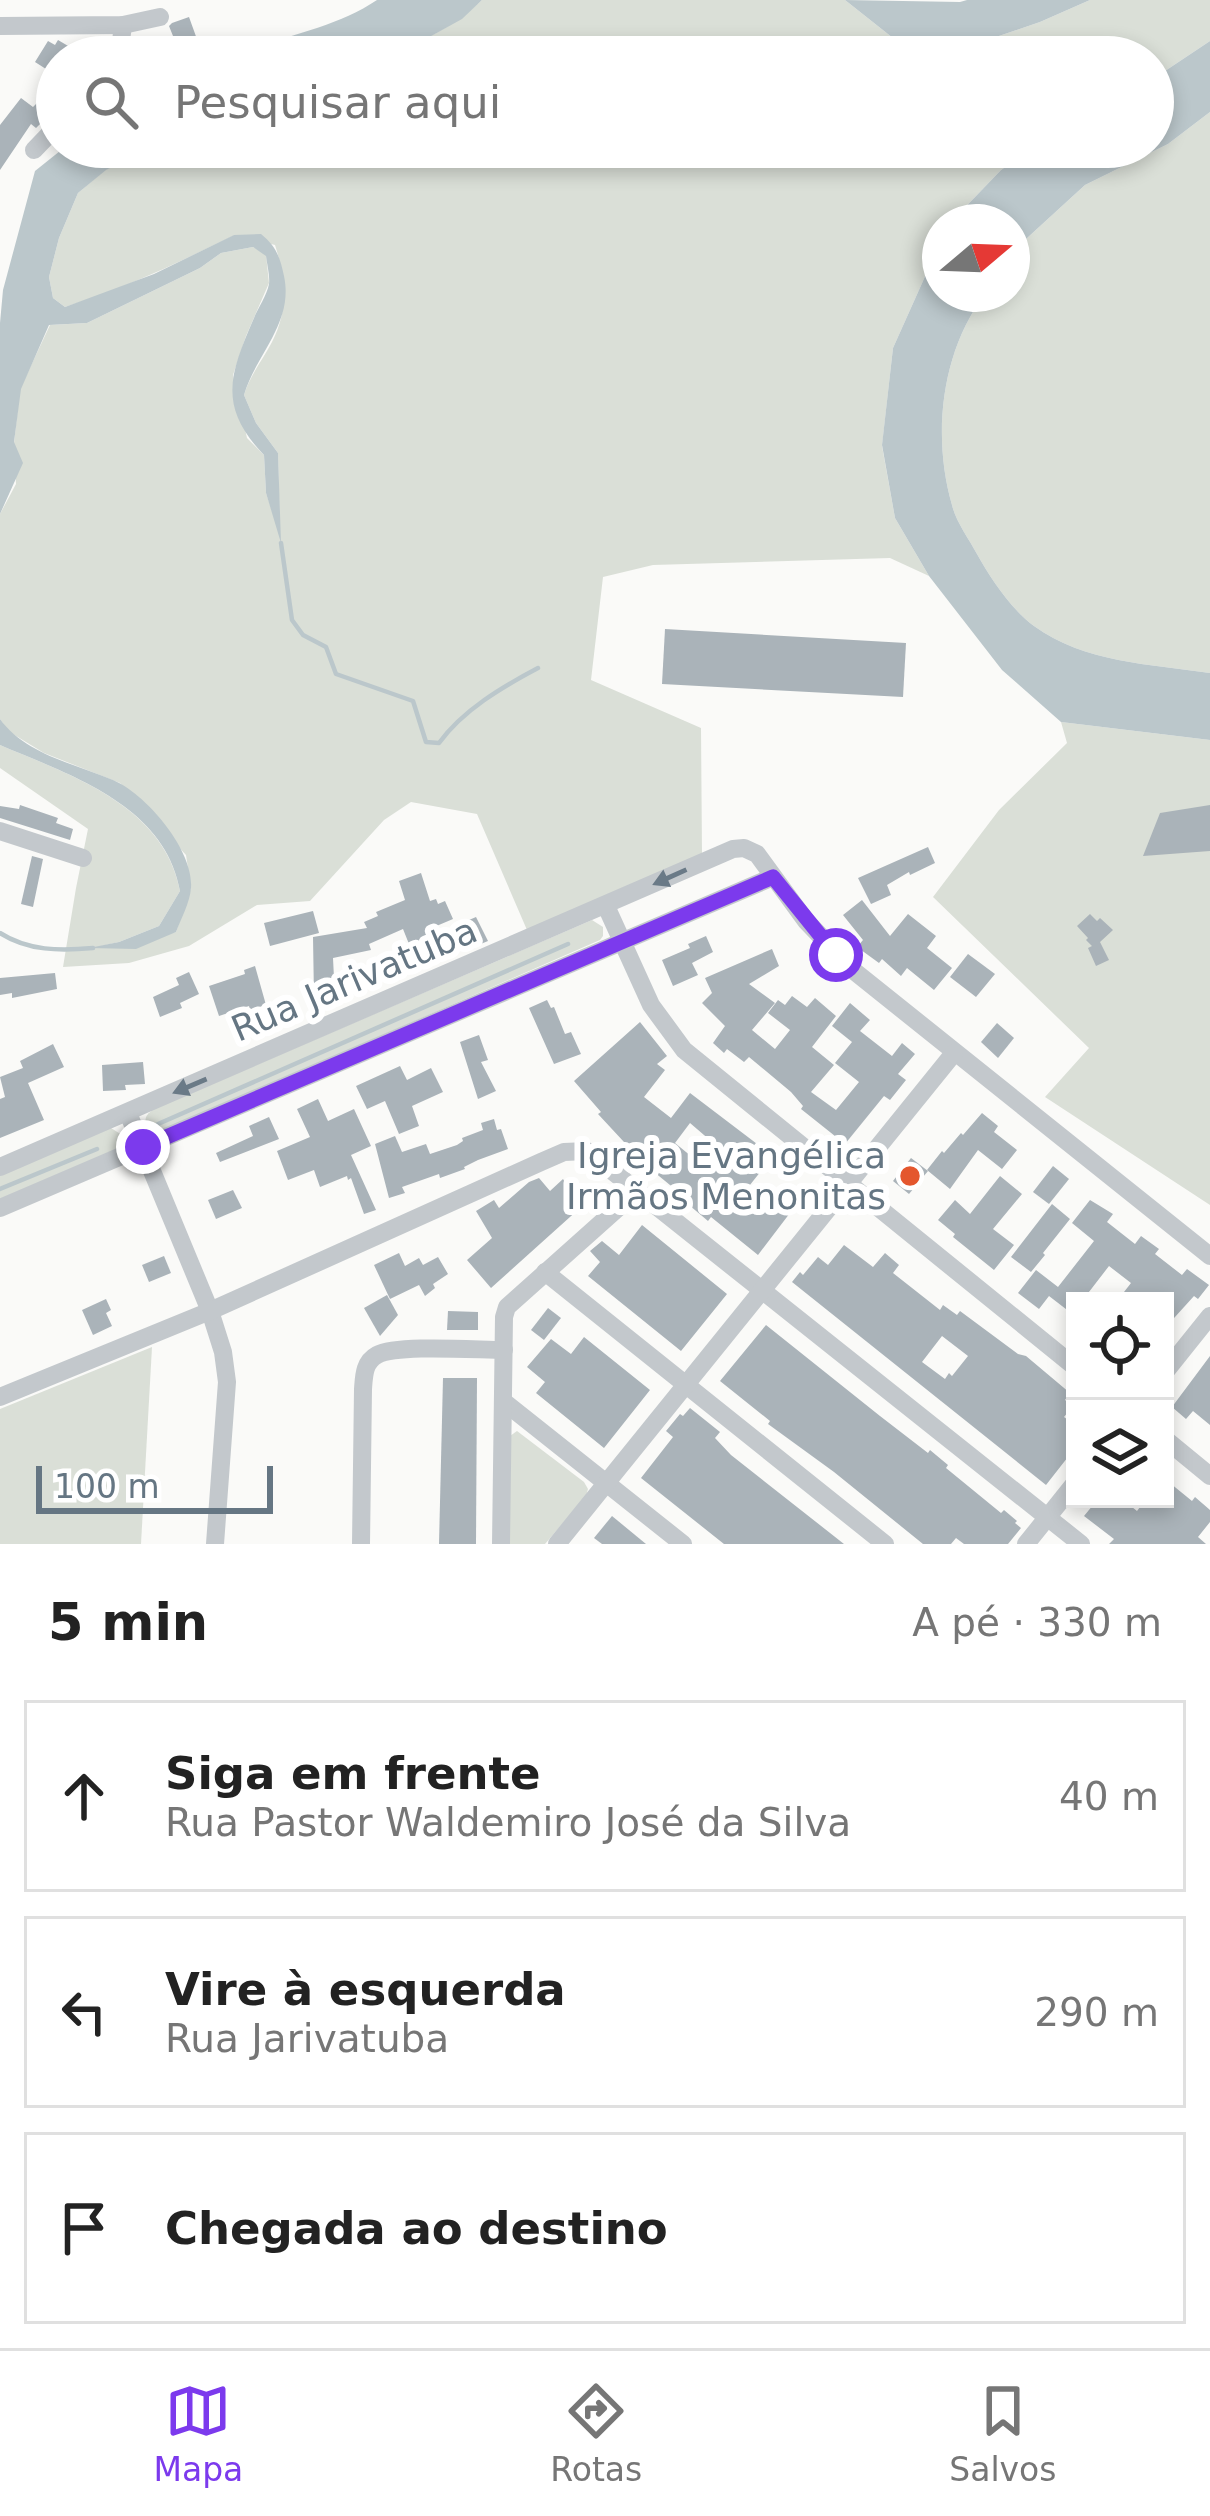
<!DOCTYPE html>
<html lang="pt">
<head>
<meta charset="utf-8">
<style>
	:root { --surface:#fff; --page:#f2f2f2; --text:#222; --muted:#767676; --line:#e0e0e0; --accent:#7c3aed }
	body { margin:0; font-family:"DejaVu Sans",sans-serif; background:var(--page); color:var(--text) }
	.controls { position:absolute; right:36px; bottom:36px; display:grid; overflow:hidden; border-radius:0px; box-shadow:0 6px 18px #0003 }
	.controls button { width:108px; height:108px; display:grid; place-items:center; padding:0; border:0; border-bottom:3px solid var(--line); background:var(--surface); color:var(--text); font:60px sans-serif }
	.compass { position:absolute; left:922px; top:204px; width:108px; height:108px; border-radius:50%; background:var(--surface); box-shadow:0 6px 18px #0003; rotate:71deg }
	.scale { position:absolute; left:36px; bottom:30px; width:237px; box-sizing:border-box; padding-left:12px; border:6px solid #657683; border-top:0; font-size:33px; line-height:42px; white-space:nowrap; color:#657683; -webkit-text-stroke:9px #fff; paint-order:stroke }
	.stop { position:absolute; width:36px; height:36px; margin:-27px; border:9px solid #7c3aed; border-radius:50%; background:#fff }
	.stop.end { background:#7c3aed; border-color:#fff; box-shadow:0 3px 12px #0008 }
	.list { margin:0; padding:0; list-style:none }
	h2 { display:flex; justify-content:space-between; align-items:center; height:156px; margin:0; padding:0 48px; font-size:51px }
	h2 small { font-size:39px; font-weight:400; color:var(--muted) }
	.list li { display:grid; grid-template-columns:78px 1fr auto; gap:36px; align-items:center; box-sizing:border-box; height:192px; margin:0 24px 24px; padding:0 24px; border:3px solid var(--line); border-radius:0px }
	.list b { display:block; font-size:45px; white-space:nowrap }
	.list p { margin:0; font-size:39px; white-space:nowrap; color:var(--muted) }
	.list em { font-size:39px; font-style:normal; color:var(--muted) }
	.icon { flex:none; width:66px; height:66px; fill:none; stroke:currentColor; stroke-width:2; stroke-linecap:round; stroke-linejoin:round }
	.map { position:relative; flex:none; width:1210px; height:1544px; overflow:hidden }
	.search { position:absolute; background:var(--surface); box-shadow:0 6px 18px #0003; left:36px; right:36px; top:36px; height:132px; display:flex; align-items:center; gap:30px; box-sizing:border-box; padding:0 42px; border-radius:66px; color:var(--muted); font-size:45px }
	.sheet { height:804px; background:var(--surface) }
	nav { display:flex; justify-content:space-around; align-items:center; box-sizing:border-box; height:168px; border-top:3px solid var(--line); background:var(--surface); font-size:33px; color:var(--muted) }
	nav a { display:grid; justify-items:center; gap:6px }
	nav .on { color:var(--accent) }
	.map>svg:first-child { display:block }
	.green { fill:#dadfd7 }
	.water { fill:#bbc7cb }
	.lines { fill:none; stroke-linecap:round; stroke-linejoin:round }
	.stream { stroke:#bbc7cb; stroke-width:4.5 }
	.building { fill:#aab3b9; fill-rule:evenodd }
	.minor { stroke:#c3c8cc; stroke-width:18 }
	.oneway { fill:#6a7a87 }
	.route { stroke:#7c3aed; stroke-width:15 }
	.poi-dot { fill:#e4572e; stroke:#fff; stroke-width:4.5 }
	.labels { text-anchor:middle; stroke-width:12; stroke-linejoin:round; paint-order:stroke }
	.street-label { font-size:36px; fill:#657683; stroke:#fff }
	.poi-label { font-size:36px; fill:#657683; stroke:#fff; text-anchor:end }
</style>
</head>
<body>
<div class="map">
<svg width="1210" height="1544" viewBox="0 0 1210 1544">
	<rect width="100%" height="100%" fill="#fafaf8"/>
	<g class="green">
		<path d="M482,0h363l53,42 55,3 40,-7 47,-16 50,-22h120v41l-57,38v-22h-773c38,-13 72,-29 102,-57z"/>
		<path d="M1210,112v561c-60,-9 -125,-10 -176,-47 -23,-17 -43,-47 -57,-72 -8,-15 -21,-32 -25,-49 -20,-69 -11,-153 33,-211h27v-36l14,-19 59,-54 83,-41z"/>
		<path d="M152,147h882l-33,23 -50,52h-11v21l-47,105 -11,98 13,72 34,58 -39,-18 -237,7 -50,12 -12,103 110,48 1,127 -175,75 -50,-116 -66,-12 -27,18 -74,81 -53,4 -68,41 -60,17 -66,4 13,-79 12,-59 -88,-61v-23c70,30 164,60 180,146l-21,35 -40,16 -22,5 79,-15 15,-44 -5,-33 -66,-72 -76,-30 -36,-22 -8,-12v-205l16,-30 -2,-41 6,-54 30,-64 37,-2 113,-55 21,-15 32,-6 13,8 3,28 -23,53 -13,39 14,63 17,17 2,38 14,42 -2,-82 -22,-30 -12,-28c6,-20 18,-34 28,-53 17,-34 14,-62 3,-97l-40,-10c-56,27 -111,54 -170,72l-12,-9 -4,-21 10,-39 19,-45 27,-23z"/>
		<path d="M1061,722l149,18v465l-165,-108 44,-49 -156,-151 66,-87 68,-67z"/>
		<path d="M592,920l11,7v9l-3,4 -437,191 -5,2 -11,-5c-3,-9 -2,-13 7,-19z"/>
		<path d="M111,1128l11,7v9l-3,4 -119,51v-24z"/>
		<path d="M152,1347l-11,197h-141v-135z"/>
		<path d="M517,1431l67,51 4,7 -2,7 -41,48h-37l2,-108z"/>
	</g>
	<g class="water">
		<path d="M377,0h105l-20,19 -47,26 -36,12h-150c48,-20 105,-28 148,-57z"/>
		<path d="M845,0l115,2 7,-2h123l-50,22 -47,16 -40,7 -55,-3z"/>
		<path d="M1210,41v71l-42,32 -83,41 -59,54 -14,19v-36h-61l50,-52 33,-23h119v-68z"/>
		<path d="M65,147h87l-46,23 -28,23 -19,45 -10,39 4,21 12,9 89,-33 80,-39 27,-1c15,12 19,23 23,42 10,47 -28,78 -40,119l12,28 22,30 3,90 -15,-50 -2,-38c-46,-48 -35,-80 -10,-137 4,-10 13,-23 15,-34 1,-8 -2,-20 -3,-28l-13,-9 -32,6 -21,15 -113,55 -38,2 -28,64 -7,53 9,21 -23,51v-191l3,-33 32,-119z"/>
		<path d="M940,243v51h45c-44,58 -53,142 -33,211 4,17 17,34 25,49 14,25 34,55 57,72 51,37 116,38 176,47v67l-149,-18 -59,-52 -73,-94 -34,-58 -13,-73 11,-97z"/>
		<path d="M0,719c25,35 75,45 113,61 33,14 81,70 78,108 -1,14 -10,31 -15,44l-40,17 -47,-1 30,-6 40,-16 21,-35c-15,-86 -110,-116 -180,-146z"/>
	</g>
	<g class="lines">
		<g class="stream">
			<path d="M281,543l11,77 11,15 23,12 10,27 77,27 13,41 13,1c24,-33 63,-56 99,-75"/>
			<path d="M0,933c28,18 60,18 93,15"/>
			<path d="M158,1124l410,-180"/>
			<path d="M0,1189l97,-40"/>
		</g>
	</g>
	<g class="building">
		<path d="M189,17l9,25 -9,3 1,4 -20,8h-36l12,-15 27,-6 -4,-10 3,-3z"/>
		<path d="M58,40l27,16 14,-14 7,7v8h-49v19l-22,-14 13,-21 7,4z"/>
		<path d="M57,83v29l-9,4 -12,12 -5,-4 -31,46v-45l21,-27 12,9z"/>
		<path d="M665,629l241,14 -3,54 -241,-13z"/>
		<path d="M20,805l38,13 -2,5 17,6 -3,11 -70,-22v-12l19,3z"/>
		<path d="M1210,805v46l-67,5 17,-43z"/>
		<path d="M928,847l7,16 -25,12 -1,-3 -22,13 4,10 -20,9 -13,-26z"/>
		<path d="M32,856l11,3 -10,48 -12,-3z"/>
		<path d="M421,873l9,28 6,-2 2,5 7,-3 8,18 -26,11 9,21 -21,8 -12,-30 -34,15 2,6 -38,8 2,40h-21l-1,-61 54,-9 -3,-6 14,-6 -2,-4 29,-12 -6,-19z"/>
		<path d="M862,900l28,36 18,-22 28,22 -9,12 25,20 -18,22 -27,-22 -6,8 -19,-17 -3,4 -22,-16 6,-7 -20,-25z"/>
		<path d="M313,911l6,22 -49,13 -6,-23z"/>
		<path d="M1090,914l7,7 3,-3 13,12 -13,12 9,18 -13,6 -8,-18 4,-2 -6,-6 2,-2 -11,-12z"/>
		<path d="M476,917l12,24 -22,9 -11,-24z"/>
		<path d="M706,936l7,16 -21,11 6,12 -25,11 -11,-26 28,-12 -2,-4z"/>
		<path d="M772,949l7,17 -30,18 26,19 -23,27 23,19 15,-19 -22,-17 10,-13 7,5 7,-9 15,11 8,-9 21,18 -24,31 22,18 -23,27 25,18 23,-28 -24,-19 17,-21 -20,-16 18,-23 20,17 -10,11 32,25 10,-13 13,11 -17,20 8,6 -16,20 -6,-4 -39,48 -44,-35 2,-3 -12,-14 -42,-35 -5,5 -17,-13 -3,4 -11,-10 12,-17 -23,-23 10,-10 -7,-15z"/>
		<path d="M968,954l27,20 -19,23 -26,-20z"/>
		<path d="M255,966l11,39 -16,5 -1,-4 -30,10 -10,-30 36,-12 -1,-4z"/>
		<path d="M189,972l10,22 -19,9 2,5 -22,9 -7,-20 26,-12 -3,-7z"/>
		<path d="M55,973l2,16 -45,9v-5l-12,2v-17z"/>
		<path d="M547,1000l4,8 3,-1 11,27 6,-2 10,22 -27,10 -25,-56z"/>
		<path d="M640,1022l27,34 -10,8 8,6 -21,27 27,21 19,-25 83,63 -31,39 19,16 13,-16 19,14 -35,46 -47,-38 -3,4 -19,-16 3,-2 -71,-58 3,-3 -26,-28 3,-2 -27,-31zM690,1123l21,18 -14,20 -22,-18z"/>
		<path d="M997,1023l17,15 -16,20 -17,-16z"/>
		<path d="M479,1035l9,25 -7,2 15,29 -18,8 -18,-57z"/>
		<path d="M53,1044l11,23 -36,16 16,37 -44,18v-39l5,-2 -5,-20 23,-9 -3,-7z"/>
		<path d="M143,1062l2,22 -20,1 1,5 -23,1 -1,-26z"/>
		<path d="M400,1066l7,14 24,-12 12,24 -31,14 7,20 -20,8 -14,-33 -18,8 -11,-23z"/>
		<path d="M318,1099l10,22 26,-12 17,37 -20,9 25,55 -12,4 -13,-36 -3,2 -1,-4 -27,11 -6,-17 -26,10 -11,-29 33,-14 -13,-28z"/>
		<path d="M982,1113l16,13 -4,6 23,18 -15,19 -24,-19 -28,39 -23,-19 15,-19 2,2 17,-20 2,2z"/>
		<path d="M269,1117l10,22 -59,23 -4,-9 37,-17 -4,-10z"/>
		<path d="M494,1119l3,11 4,-1 7,20 -30,11 -14,7 1,2 -25,9 -1,-4 -37,13 3,6 -16,5 -14,-54 20,-8 7,16 24,-8 4,10 27,-9 6,-4 -1,-3 21,-8 -2,-7z"/>
		<path d="M911,1158l17,13 -19,23 -16,-13z"/>
		<path d="M1053,1166l16,13 -20,25 -16,-12z"/>
		<path d="M1000,1176l22,18 -29,35 21,16 -20,25 -41,-33 2,-3 -17,-14 17,-20 15,14z"/>
		<path d="M539,1178l11,13 13,-12 3,5 6,-6 18,21 -99,89 -24,-28 25,-22 -16,-27 18,-11 5,8 30,-26z"/>
		<path d="M233,1190l9,18 -26,11 -8,-19z"/>
		<path d="M1090,1200l23,14 -6,8 28,22 6,-8 18,13 -4,5 27,21 5,-6 22,16 -11,14 -4,-3 -29,32v-27h-48l14,-18 -22,-17 -27,35h-7v15l-26,-20 -10,13 -21,-16 18,-23 22,17 36,-46 -22,-18z"/>
		<path d="M1052,1204l18,15 -27,34 2,2 -14,17 -20,-15z"/>
		<path d="M642,1225l85,69 -46,57 -93,-75 12,-14 -10,-11 12,-10 17,14z"/>
		<path d="M844,1245l29,22 12,-14 14,12 -6,8 47,37 3,-5 14,10 3,-4 58,43 8,2 44,37 -5,7 8,6 -9,11 11,8v23l-29,37 -254,-203 8,-10 3,3 15,-18 10,8zM942,1336l26,20 -16,20 -3,-3 -4,6 -23,-17z"/>
		<path d="M399,1253l6,13 14,-8 4,7 15,-8 10,17 -15,10 2,4 -10,8 -6,-11 -29,14 -16,-34z"/>
		<path d="M164,1256l7,17 -22,9 -7,-17z"/>
		<path d="M387,1295l11,20 -18,21 -16,-28z"/>
		<path d="M106,1299l5,11 -5,3 6,13 -19,9 -11,-25z"/>
		<path d="M548,1308l13,10 -17,22 -13,-10z"/>
		<path d="M448,1311l30,1v18h-31z"/>
		<path d="M766,1325l114,91 48,37 2,-3 18,15 -2,3 55,45 3,-3 13,11 -2,2 6,5 -13,16h-44l-8,-6 -5,6h-28l-89,-72 -66,-48 2,-3 -50,-40z"/>
		<path d="M584,1337l66,53 -46,58 -68,-55 9,-11 -18,-15 24,-28 20,15z"/>
		<path d="M1210,1356v69l-17,-14 -7,8 -14,-12z"/>
		<path d="M443,1378h34l-1,166h-37z"/>
		<path d="M690,1408l30,24 -5,6 16,17 113,89h-120l-83,-66 32,-41 -7,-6 14,-17 3,2z"/>
		<path d="M1165,1479l27,22 3,-4 15,13v12l-12,15 8,7h-97l5,-5 -30,-23 14,-17h7l6,5 4,-5h7l15,12 9,-12h19z"/>
		<path d="M612,1516l34,28h-44l-8,-6z"/>
	</g>
	<g class="lines">
		<g class="minor">
			<path d="M0,26l123,-1 37,-8"/>
			<path d="M119,57l4,-32"/>
			<path d="M34,150l23,-24"/>
			<path d="M0,831l83,27"/>
			<path d="M606,906l45,99 33,45 391,317"/>
			<path d="M128,1113l82,198 13,41 4,30 -12,162"/>
			<path d="M0,1167l733,-318 11,-1 13,6 49,67 48,50 356,285"/>
			<path d="M0,1208l773,-331"/>
			<path d="M545,1272l340,272"/>
			<path d="M1165,1372l45,-56"/>
			<path d="M0,1397l210,-86 331,-149 23,-10 23,-1 494,393"/>
			<path d="M503,1401l180,143"/>
			<path d="M1165,1439l45,37"/>
			<path d="M361,1544l2,-155c1,-13 1,-27 14,-34 20,-11 100,-5 127,-5"/>
			<path d="M501,1544l3,-227 3,-10 131,-117"/>
			<path d="M557,1544l397,-491"/>
			<path d="M1026,1544l49,-61"/>
		</g>
	</g>
	<defs><path id="oneway-solid" d="M-6-.8H1V-3.2L6.5 0L1 3.2V.8H-6Z" transform="scale(3)"/></defs>
	<g class="oneway">
		<use href="#oneway-solid" transform="translate(670 877) rotate(156)"/>
		<use href="#oneway-solid" transform="translate(190 1086) rotate(157)"/>
	</g>
	<g class="lines">
		<path class="route" d="M143,1147l630,-270 63,78"/>
	</g>
	<circle class="poi-dot" cx="910" cy="1176" r="12"/>
	<g class="labels">
		<g class="street-label">
			<text transform="translate(354 979) rotate(-23)" y="13">Rua Jarivatuba</text>
		</g>
		<g class="poi-label">
			<text x="886" y="1168">Igreja Evangélica<tspan x="886" dy="41">Irmãos Menonitas</tspan></text>
		</g>
	</g>
</svg>
<div class="controls">
<button><svg class="icon" aria-label="locate" viewBox="0 0 24 24"><circle cx="12" cy="12" r="6"/><path d="M12 2v4M12 18v4M2 12h4M18 12h4"/></svg></button>
<button><svg class="icon" aria-label="layers" viewBox="0 0 24 24"><path d="M12 4l9 5-9 5-9-5zM3 14l9 5 9-5"/></svg></button>
</div>
<svg class="compass" viewBox="-18 -18 36 36"><path d="M0-13l5 13h-10z" fill="#e53935"/><path d="M0 13l5-13h-10z" fill="#767676"/></svg>
<div class="scale">100 m</div>
<div class="stop" style="left:836px;top:955px"></div>
<div class="stop end" style="left:143px;top:1147px"></div>
<div class="search"><svg class="icon" aria-label="search" viewBox="0 0 24 24"><circle cx="10" cy="10" r="6"/><path d="M15 15l6 6"/></svg>Pesquisar aqui</div>
</div>
<section class="sheet">
<h2>5 min<small>A pé · 330 m</small></h2>
<ul class="list">
<li><svg class="icon" aria-label="ahead" viewBox="0 0 24 24"><path d="M12 20V5M6 11l6-6 6 6"/></svg><div><b>Siga em frente</b><p>Rua Pastor Waldemiro José da Silva</p></div><em>40 m</em></li>
<li><svg class="icon" aria-label="left" viewBox="0 0 24 24"><path d="M17 20v-9H6M10 6l-5 5 5 5"/></svg><div><b>Vire à esquerda</b><p>Rua Jarivatuba</p></div><em>290 m</em></li>
<li><svg class="icon" aria-label="arrive" viewBox="0 0 24 24"><path d="M6 21V4h12l-3 4 3 4H6"/></svg><div><b>Chegada ao destino</b></div></li>
</ul>
</section>
<nav>
<a class="on"><svg class="icon" aria-label="map" viewBox="0 0 24 24"><path d="M3 6l6-2 6 2 6-2v14l-6 2-6-2-6 2zM9 4v14M15 6v14"/></svg>Mapa</a>
<a><svg class="icon" aria-label="directions" viewBox="0 0 24 24"><path d="M12 3l9 9-9 9-9-9zM9 14v-3h6M13 9l2 2-2 2"/></svg>Rotas</a>
<a><svg class="icon" aria-label="saved" viewBox="0 0 24 24"><path d="M7 4h10v16l-5-4-5 4z"/></svg>Salvos</a>
</nav>
</body>
</html>
